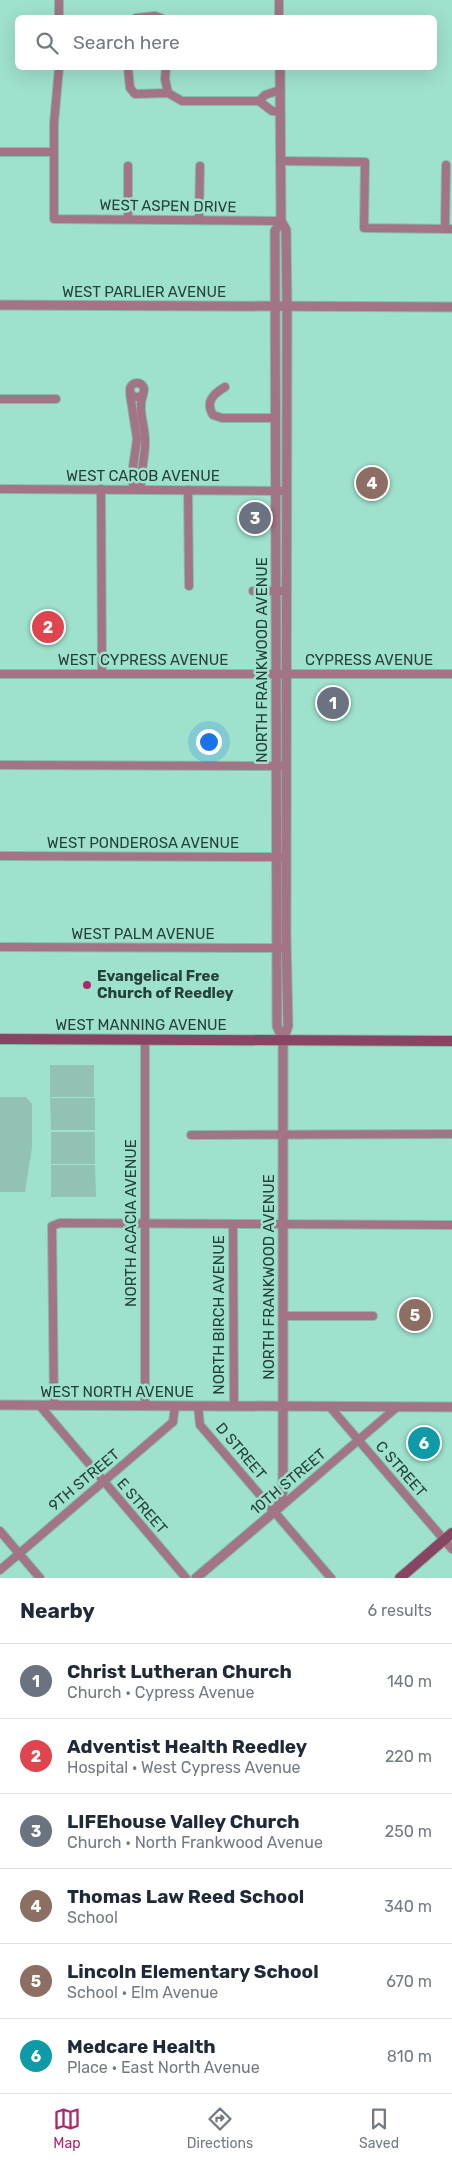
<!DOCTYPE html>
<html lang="en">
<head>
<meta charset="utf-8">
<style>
	:root { --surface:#fff; --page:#f2f2f3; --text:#1f2937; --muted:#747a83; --line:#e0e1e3; --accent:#ad276d }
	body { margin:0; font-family:Rubik,sans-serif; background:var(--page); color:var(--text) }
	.you { position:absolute; left:208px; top:741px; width:18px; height:18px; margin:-12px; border:4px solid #fff; border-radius:50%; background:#1a73e8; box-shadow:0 0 0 8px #1a73e833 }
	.badge { display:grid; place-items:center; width:32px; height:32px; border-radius:50%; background:var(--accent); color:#fff; font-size:16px; font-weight:700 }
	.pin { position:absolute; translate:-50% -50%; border:2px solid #fff; box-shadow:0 1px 5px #0006 }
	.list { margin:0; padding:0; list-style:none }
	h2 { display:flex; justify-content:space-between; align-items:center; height:65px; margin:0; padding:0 20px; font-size:21px }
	h2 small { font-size:16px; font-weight:400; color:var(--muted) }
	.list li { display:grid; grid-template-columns:32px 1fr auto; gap:15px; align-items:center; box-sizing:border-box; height:75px; padding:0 20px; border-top:1px solid var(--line) }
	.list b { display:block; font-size:19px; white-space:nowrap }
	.list p { margin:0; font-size:16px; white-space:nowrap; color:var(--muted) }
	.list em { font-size:16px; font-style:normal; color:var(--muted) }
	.icon { flex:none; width:28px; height:28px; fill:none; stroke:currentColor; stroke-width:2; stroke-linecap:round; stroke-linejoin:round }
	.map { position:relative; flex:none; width:452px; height:1578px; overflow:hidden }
	.search { position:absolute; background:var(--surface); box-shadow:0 5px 20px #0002; left:15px; right:15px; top:15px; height:55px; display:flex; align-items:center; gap:12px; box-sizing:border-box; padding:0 18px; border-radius:8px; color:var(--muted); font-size:19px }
	.sheet { height:515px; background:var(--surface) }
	nav { display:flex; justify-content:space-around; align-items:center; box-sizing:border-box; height:70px; border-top:1px solid var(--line); background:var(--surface); font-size:14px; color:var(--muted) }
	nav a { display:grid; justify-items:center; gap:2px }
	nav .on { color:var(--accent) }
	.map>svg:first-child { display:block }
	.green { fill:#92c2b3 }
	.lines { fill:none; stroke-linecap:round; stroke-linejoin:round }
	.minor-casing { stroke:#83beac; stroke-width:10 }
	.tertiary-casing { stroke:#83beac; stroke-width:11 }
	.secondary-casing { stroke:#83beac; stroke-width:12 }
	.minor { stroke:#a37386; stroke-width:8 }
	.tertiary { stroke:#a37386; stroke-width:9 }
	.secondary { stroke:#894462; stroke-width:10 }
	.poi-dot { fill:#ad276d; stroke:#9ee1cd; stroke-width:2 }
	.labels { text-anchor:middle; stroke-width:5; stroke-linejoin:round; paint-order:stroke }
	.street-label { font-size:15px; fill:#254139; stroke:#9ee1cd }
	.poi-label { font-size:15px; font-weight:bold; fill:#254139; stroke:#9ee1cd; text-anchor:start }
</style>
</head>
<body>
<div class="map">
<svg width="452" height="1578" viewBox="0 0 452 1578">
	<rect width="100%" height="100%" fill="#9ee1cd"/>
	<g class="green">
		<rect x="50" y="1065" width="44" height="32"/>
		<path d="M0,1097h26l6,7v43l-7,45h-25z"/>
		<path d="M50,1098h45v32h-44z"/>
		<rect x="51" y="1132" width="44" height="32"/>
		<path d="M51,1165h44l1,32h-45z"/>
	</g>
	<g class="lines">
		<defs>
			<g id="minor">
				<path d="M59,0v18"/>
				<path d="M279,0v18"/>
				<path d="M136,18l19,-2 6,2"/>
				<path d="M59,68l-5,55v96l227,2"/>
				<path d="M128,68l2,20 5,6 33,-1 14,8h77l6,-6 15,-5"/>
				<path d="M166,68l-1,11 3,14"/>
				<path d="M259,101l13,10 8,1"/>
				<path d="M0,152h54"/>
				<path d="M280,161l85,1 -1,66 88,1"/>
				<path d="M128,166v53"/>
				<path d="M199,220l1,-54"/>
				<path d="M445,229l1,-64"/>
				<circle cx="137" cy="390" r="7"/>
				<path d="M225,387c-12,7 -20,15 -12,28l9,3h53"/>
				<path d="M130,394l7,45 -4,28v17l4,5"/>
				<path d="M0,399h56"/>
				<path d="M137,488l4,-4c0,-14 4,-27 4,-41 1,-16 -8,-32 -2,-48"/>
				<path d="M0,489l287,2"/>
				<path d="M101,489l1,185"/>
				<path d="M188,490l1,96"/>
				<path d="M253,591h33"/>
				<path d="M0,674h452"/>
				<path d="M0,765l286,1"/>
				<path d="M0,856l286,1"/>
				<path d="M0,947l286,1"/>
				<path d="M145,1040v366"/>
				<path d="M191,1135l261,-1"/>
				<path d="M233,1225l1,181"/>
				<path d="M283,1316h90"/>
				<path d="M54,1405l-2,-179 8,-3 392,2"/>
				<path d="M40,1406l146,172"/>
				<path d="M198,1406l2,19 131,153"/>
				<path d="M330,1407l122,142"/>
				<path d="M277,1510l120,-103"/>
				<path d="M0,1531l40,47"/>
				<path d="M0,1570l173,-148 2,-16"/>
			</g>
			<g id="tertiary">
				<path d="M280,68l1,153 5,9 1,77 -1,628 2,91 -5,14"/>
				<path d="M0,305l452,2"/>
				<path d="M0,1405l452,2"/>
				<path d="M196,1578l78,-66 7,-11 2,-11v-450l-6,-14 -2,-795 6,-10"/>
			</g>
			<g id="secondary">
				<path d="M0,1039l452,2"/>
				<path d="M400,1578l52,-45"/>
			</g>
		</defs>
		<use href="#minor" class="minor-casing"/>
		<use href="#tertiary" class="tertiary-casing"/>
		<use href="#secondary" class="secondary-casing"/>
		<use href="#minor" class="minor"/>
		<use href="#tertiary" class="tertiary"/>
		<use href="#secondary" class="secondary"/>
	</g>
	<circle class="poi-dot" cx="87" cy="985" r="5"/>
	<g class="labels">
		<g class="street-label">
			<text transform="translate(168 206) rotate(1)" y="5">WEST ASPEN DRIVE</text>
			<text x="144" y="297">WEST PARLIER AVENUE</text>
			<text x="143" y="481">WEST CAROB AVENUE</text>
			<text x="143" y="665">WEST CYPRESS AVENUE</text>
			<text transform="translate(262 660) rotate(-90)" y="5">NORTH FRANKWOOD AVENUE</text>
			<text x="369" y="665">CYPRESS AVENUE</text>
			<text x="143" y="848">WEST PONDEROSA AVENUE</text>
			<text x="143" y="939">WEST PALM AVENUE</text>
			<text x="141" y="1030">WEST MANNING AVENUE</text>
			<text transform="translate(131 1223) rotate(-90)" y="5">NORTH ACACIA AVENUE</text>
			<text transform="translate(269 1277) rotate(-90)" y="5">NORTH FRANKWOOD AVENUE</text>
			<text transform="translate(219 1315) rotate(-90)" y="5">NORTH BIRCH AVENUE</text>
			<text x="117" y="1397">WEST NORTH AVENUE</text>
			<text transform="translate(241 1451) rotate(50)" y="5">D STREET</text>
			<text transform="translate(401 1469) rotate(49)" y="5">C STREET</text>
			<text transform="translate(84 1480) rotate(-40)" y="5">9TH STREET</text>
			<text transform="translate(288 1482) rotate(-40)" y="5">10TH STREET</text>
			<text transform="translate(142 1506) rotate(49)" y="5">E STREET</text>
		</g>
		<g class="poi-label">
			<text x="97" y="981">Evangelical Free<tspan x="97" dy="17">Church of Reedley</tspan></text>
		</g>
	</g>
</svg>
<div class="you"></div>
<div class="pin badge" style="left:333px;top:703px;background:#6b7280">1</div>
<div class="pin badge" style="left:48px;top:627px;background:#e0444e">2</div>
<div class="pin badge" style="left:255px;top:518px;background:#6b7280">3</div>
<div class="pin badge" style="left:372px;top:483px;background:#8d6e63">4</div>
<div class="pin badge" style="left:415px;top:1315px;background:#8d6e63">5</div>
<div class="pin badge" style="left:424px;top:1443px;background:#0f9aa8">6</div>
<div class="search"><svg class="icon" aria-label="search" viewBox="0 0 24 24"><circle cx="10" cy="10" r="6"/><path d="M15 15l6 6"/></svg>Search here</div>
</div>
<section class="sheet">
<h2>Nearby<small>6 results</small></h2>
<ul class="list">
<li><span class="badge" style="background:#6b7280">1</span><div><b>Christ Lutheran Church</b><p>Church · Cypress Avenue</p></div><em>140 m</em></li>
<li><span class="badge" style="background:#e0444e">2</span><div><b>Adventist Health Reedley</b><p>Hospital · West Cypress Avenue</p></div><em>220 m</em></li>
<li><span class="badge" style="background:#6b7280">3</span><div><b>LIFEhouse Valley Church</b><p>Church · North Frankwood Avenue</p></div><em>250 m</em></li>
<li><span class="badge" style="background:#8d6e63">4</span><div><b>Thomas Law Reed School</b><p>School</p></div><em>340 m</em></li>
<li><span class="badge" style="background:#8d6e63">5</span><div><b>Lincoln Elementary School</b><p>School · Elm Avenue</p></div><em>670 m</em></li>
<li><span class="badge" style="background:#0f9aa8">6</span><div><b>Medcare Health</b><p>Place · East North Avenue</p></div><em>810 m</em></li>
</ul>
</section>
<nav>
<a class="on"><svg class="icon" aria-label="map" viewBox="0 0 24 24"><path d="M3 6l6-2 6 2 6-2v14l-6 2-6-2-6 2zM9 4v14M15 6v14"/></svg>Map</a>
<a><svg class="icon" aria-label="directions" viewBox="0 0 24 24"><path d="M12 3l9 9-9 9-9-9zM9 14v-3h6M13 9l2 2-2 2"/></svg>Directions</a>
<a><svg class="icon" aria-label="saved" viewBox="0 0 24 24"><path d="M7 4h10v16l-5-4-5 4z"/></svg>Saved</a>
</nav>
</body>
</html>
